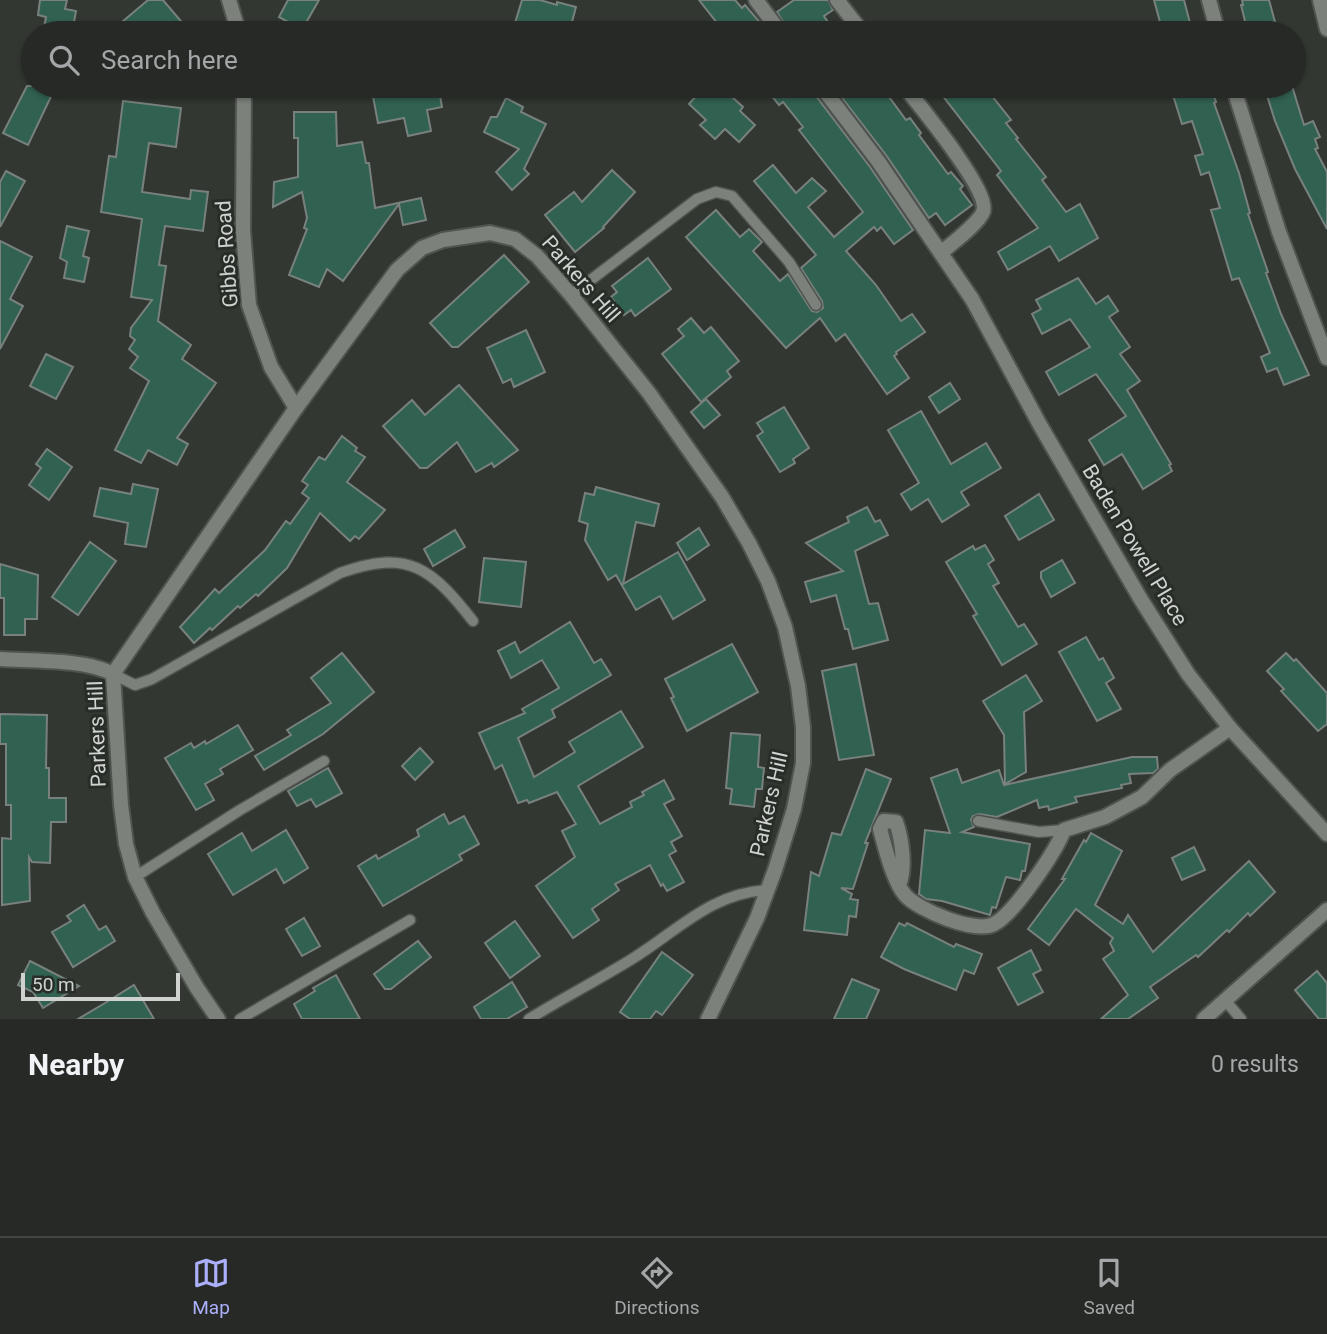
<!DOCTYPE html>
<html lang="en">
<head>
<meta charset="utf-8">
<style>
	:root { --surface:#262925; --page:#2e312d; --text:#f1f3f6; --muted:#a4a6a7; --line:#424542; --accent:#acaffb }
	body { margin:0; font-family:Roboto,sans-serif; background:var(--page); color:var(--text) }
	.scale { position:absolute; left:21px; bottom:18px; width:159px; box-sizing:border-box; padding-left:7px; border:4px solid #cfd2cf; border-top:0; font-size:19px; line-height:24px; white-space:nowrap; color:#cfd2cf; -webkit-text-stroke:5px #282d28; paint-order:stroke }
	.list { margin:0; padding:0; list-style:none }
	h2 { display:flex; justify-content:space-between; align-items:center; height:91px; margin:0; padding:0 28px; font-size:30px }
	h2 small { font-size:23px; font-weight:400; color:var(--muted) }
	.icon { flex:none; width:38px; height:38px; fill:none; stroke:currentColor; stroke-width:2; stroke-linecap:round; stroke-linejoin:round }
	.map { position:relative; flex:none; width:1327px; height:1019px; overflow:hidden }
	.search { position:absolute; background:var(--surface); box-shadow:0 2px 5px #0004; left:21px; right:21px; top:21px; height:77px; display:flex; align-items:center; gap:18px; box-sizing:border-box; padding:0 24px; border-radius:38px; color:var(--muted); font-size:26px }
	.sheet { height:217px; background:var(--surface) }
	nav { display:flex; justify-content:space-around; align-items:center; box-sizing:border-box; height:98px; border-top:2px solid var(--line); background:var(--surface); font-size:19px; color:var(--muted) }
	nav a { display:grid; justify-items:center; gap:4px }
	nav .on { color:var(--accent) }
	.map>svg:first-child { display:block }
	.building { fill:#316151; stroke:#78817d; stroke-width:2 }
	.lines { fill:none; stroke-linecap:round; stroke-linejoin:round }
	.lane-casing { stroke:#505450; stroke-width:13 }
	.street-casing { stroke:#505450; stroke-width:18 }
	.lane { stroke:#7c827b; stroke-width:10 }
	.street { stroke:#7c827b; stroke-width:14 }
	.labels { text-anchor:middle; stroke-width:6; stroke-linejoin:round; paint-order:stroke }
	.street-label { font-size:21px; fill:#cfd2cf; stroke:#282d28 }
</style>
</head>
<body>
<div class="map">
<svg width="1327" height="1019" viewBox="0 0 1327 1019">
	<rect width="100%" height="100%" fill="#323731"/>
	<g class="building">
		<path d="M40,0h27l-2,9 11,2 -4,22h-29l3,-16 -8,-2z"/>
		<path d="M148,0h15l28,33h-82z"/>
		<path d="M288,0h31l-16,28 -2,-2 -2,2 -20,-11z"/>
		<path d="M522,0h18l17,5v-3l19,5 -7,26h-57z"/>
		<path d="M699,0h36l7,8 3,-3 24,28h-44z"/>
		<path d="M794,0h34l5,10 -9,6 11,17h-45l-13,-21z"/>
		<path d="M1154,0h30l6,23 -3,1 3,9h-27z"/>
		<path d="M1242,0h27l9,33h-30l-7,-28h2z"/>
		<path d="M27,86h29l-28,59 -25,-12z"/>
		<path d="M371,86h60l1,5 7,-1 3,17 -15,3 4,21 -23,5 -4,-18 -26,5z"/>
		<path d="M686,86h34l23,21 -3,4 15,14 -16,17 -14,-13 -10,10 -15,-14 6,-5 -17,-16 8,-9z"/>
		<path d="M764,86h48l1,6 57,75 43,63 -19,14 -13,-17 -4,4 -3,-4 -28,24 30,34 25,36 11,-7 13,18 -29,20 1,2 -3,2 15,22 -22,16 -42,-60 -9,7 -16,-23 -34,30 -100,-111 30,-27 24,27 9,-8 13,13 -9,9 27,30 8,-7 24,37 5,1 6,-4 -1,-7 -21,-33 15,-13 -62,-74 19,-16 23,28 16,-15 14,13 -18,16 26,30 29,-25 -64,-82 4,-3 -20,-25 -4,3z"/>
		<path d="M833,86h48l25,34 4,-2 11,15 -2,2 29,39 3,-2 12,14 -3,3 12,16 -27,20 -9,-12 -7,5 -43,-63z"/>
		<path d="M935,86h49l27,34 -5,3 12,15 -2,1 30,38 -4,3 24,32 14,-8 18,34 -39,23 -9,-15 -42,24 -10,-18 40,-24 -41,-53 4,-4z"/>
		<path d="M1181,86h30l5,16 -2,1 25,70 11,40 -2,1 20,58 -2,1 15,41 28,61 -25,10 -7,-17 -10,4 -6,-15 9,-4 -31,-75 -7,2 -21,-70 9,-2 -11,-36 -8,3 -6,-19 8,-2 -11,-33 -10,3 -10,-32 10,-3z"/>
		<path d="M1264,86h28l12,39 9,-4 7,16 -5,2 3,9 -3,1 12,23v57l-32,-60 -20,-48z"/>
		<path d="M506,98l17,9 -2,5 25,12 -22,45 5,5 -17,16 -16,-18 23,-23 -35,-17 7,-15h6z"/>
		<path d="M123,101l58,7 -5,39 -27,-4 -7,49 48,7 1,-9 17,2 -5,39 -38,-5 -6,39 7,1 -8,55 33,24 -9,14 34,24 -39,55 11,6 -11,21 -29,-15 -7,13 -26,-13 34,-69 -19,-13 8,-11 -9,-8 6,-9 -5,-4 1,-8 21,-28 -21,-3 11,-78 -41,-7 8,-56 7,1z"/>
		<path d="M294,112h42l1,34 25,-4 4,21h3l6,45 46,-10 5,22 -23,5 -4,-21 -56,77 -16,-12 -8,18 -30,-12 18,-46 -3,-1 3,-10 -5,-26 -29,15 1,-25 24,-5v-39h-4z"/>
		<path d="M612,170l23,22 -32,35 1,1 -29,24 -30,-37 29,-23 8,10z"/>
		<path d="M6,171l19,10 -25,46v-45z"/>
		<path d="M67,226l22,5 -6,25 6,2 -5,24 -20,-4 3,-16 -7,-4z"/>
		<path d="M0,241l32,16 -22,42 13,7 -23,43z"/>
		<path d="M504,255l25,27 -71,65h-6l-22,-24z"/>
		<path d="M648,258l23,31 -36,27 -4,-6 -7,5 -13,-18 6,-5 -5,-6z"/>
		<path d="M1078,278l18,26 12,-8 10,15 -9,6 21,30 -10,7 20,27 -13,9 44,74 -2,1 3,6 -29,18 -21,-35 -18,11 -15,-25 37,-24 -30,-42 -37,21 -13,-23 44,-25 -20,-28 -28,15 -10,-20 9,-5 -5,-9z"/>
		<path d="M691,318l13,15 7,-6 28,34 -12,10 4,6 -30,25 -39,-48 22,-18 -6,-7z"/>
		<path d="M526,330l19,42 -31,15 -3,-8 -8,4 -16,-35z"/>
		<path d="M46,354l27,13 -17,32 -26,-13z"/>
		<path d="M950,383l10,16 -21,14 -10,-16z"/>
		<path d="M459,385l59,65 -24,17 -2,-4 -16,9 -19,-30 -30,26h-7l-37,-42 29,-26 13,15z"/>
		<path d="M706,399l14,16 -16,13 -13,-16z"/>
		<path d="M784,407l25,41 -16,11 2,4 -15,9 -23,-36 6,-4 -6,-9z"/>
		<path d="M921,411l30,53 35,-21 15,25 -40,24 8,13 -27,17 -14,-23 -17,11 -10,-16 18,-11 -31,-53z"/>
		<path d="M342,436l15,12 -2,3 10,6 -18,25 38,28 -26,29 -4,-3 -5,5 -30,-28 -33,55 -29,28 -2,-2 -16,14 -2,-2 -26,24 -2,-2 -16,15 -14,-16 35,-38 4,4 46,-43 21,-29 4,3 19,-26 -7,-5 6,-8 -6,-4 17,-24 6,3z"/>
		<path d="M47,449l25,18 -23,33 -20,-15 12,-17 -5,-4z"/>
		<path d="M133,484l25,5 -12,58 -21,-3 3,-21 -34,-7 6,-28 31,6z"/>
		<path d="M596,487l63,17 -5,22 -18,-4 -13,62 55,-32 27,48 -32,19 -13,-23 -24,14 -20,-35 -8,5 -23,-40 3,-16 -9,-3 6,-28 9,2z"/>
		<path d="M1039,494l15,26 -35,20 -14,-24z"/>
		<path d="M867,507l8,15 5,-2 8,15 -33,16 14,53 9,-1 10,37 -35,9 -5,-20h-3l-9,-34 -25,7 -6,-20 38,-11 -37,-28 43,-21 -2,-5z"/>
		<path d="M699,528l10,17 -22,15 -10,-17z"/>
		<path d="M455,530l10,17 -32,19 -9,-17z"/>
		<path d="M90,542l26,19 -38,54 -26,-18z"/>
		<path d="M985,545l9,15 -6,4 11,19 -6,3 25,41 6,-3 13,20 -35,21 -29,-49 4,-2 -31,-52 27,-16 2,4z"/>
		<path d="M484,558l42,4 -5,45 -42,-5z"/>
		<path d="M1062,560l13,23 -24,14 -10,-19v-6z"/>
		<path d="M0,564l38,11 -1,44h-12v16h-21v-37h-4z"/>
		<path d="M570,622l24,41 7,-4 10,16 -59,35 3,7 -37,21 16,39 41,-25 -6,-10 52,-31 22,36 -65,39 22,38 32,-17 -2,-5 14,-7 -2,-3 22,-12 10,19 -10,5 18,32 -11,6 5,9 -7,4 15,27 -17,9 -4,-7 -2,2 -11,-21 -35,19 4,6 -27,19 7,11 -26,18 -37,-52 39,-29 -13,-26 14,-7 -19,-32 -28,11 -2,-3 -9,3 -16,-38 -7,4 -16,-36 46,-20 -3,-4 37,-21 -17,-28 -31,18 -13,-27 17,-9 5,11z"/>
		<path d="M1086,637l13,23 4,-2 11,20 -8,5 15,26 -24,12 -38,-69z"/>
		<path d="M732,644l26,48 -71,39 -16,-33 3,-1 -9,-18z"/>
		<path d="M342,653l32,39 -51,42 -59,36 -9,-14 36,-21 -4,-5 44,-27 -20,-25z"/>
		<path d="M1286,653l8,8 2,-2 31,34v31l-9,7 -37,-40 3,-2 -17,-18z"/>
		<path d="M856,664l18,91 -35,5 -17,-89z"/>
		<path d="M1026,675l16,26 -18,11 2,60 -21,12 -1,-49 -21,-34z"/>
		<path d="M0,714l47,1 -1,53h3v30h17v24h-15l-1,41 -18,-1 -3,-5 1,44 -28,4v-67l9,1v-34h-5v-61h-6z"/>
		<path d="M238,725l15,25 -33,19 3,5 -18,10 9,16 -18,10 -31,-52 26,-15 3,5 11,-7 1,3z"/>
		<path d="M731,733l29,2 -2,32 6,1 -2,21h-6l-2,18 -24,-3 2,-15 -6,-1z"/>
		<path d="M420,748l13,14 -18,18 -13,-14z"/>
		<path d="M1132,757h25l1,12 -5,4 -24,1 2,9 -10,2 1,3 -47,9 2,5 -28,8 -1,-4 -9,2 -2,-8 -40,17 -18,-3 -6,2 -2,4 3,7 -12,5 68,12 -5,27h-3l-2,9 -14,-3 -10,31 -4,-1 -2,8 -48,-14 -16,-2 -7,-5 6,-64 25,3 -19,-55 26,-9 5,14 37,-13 5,15z"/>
		<path d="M328,768l14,25 -26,14 -5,-8 -14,7 -9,-15z"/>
		<path d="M866,769l25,10 -26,64h3l-15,46 -12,-1 11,6 -2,5 8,1 -2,17 -7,-1 -2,19 -43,-5 7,-58 8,4 13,-43 9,2z"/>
		<path d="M444,814l5,10 15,-8 15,28 -20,11 3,5 -79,46 -25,-40 18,-11 2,4 41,-23 -2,-6z"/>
		<path d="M286,830l22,38 -24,15 -8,-14 -43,26 -25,-41 34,-21 10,18z"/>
		<path d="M1091,833l31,18 -27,54 28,19 5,-9 25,37 96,-91 26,31 -25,24 -2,-3 -19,19 -2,-2 -29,27 -2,-2 -46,32 8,11 -30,21h-27l27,-24 -25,-36 11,-8 -4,-8 3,-5 -37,-29 -27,36 -21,-16 37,-50h-3l22,-39 2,2z"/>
		<path d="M1194,847l11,23 -23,10 -10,-22z"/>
		<path d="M84,905l15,25 7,-4 9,15 -42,26 -21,-35 19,-11 -4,-5z"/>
		<path d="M304,918l16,28 -18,10 -16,-27z"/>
		<path d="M515,921l25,35 -30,22 -25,-35z"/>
		<path d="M899,923l6,3 2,-3 47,24 2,-3 26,10 -8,20 -10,-4 -8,20 -52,-21 -23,-12z"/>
		<path d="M418,941l13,16 -40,32h-6l-11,-15z"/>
		<path d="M1031,950l10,20 -8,4 10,18 -25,13 -20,-37z"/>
		<path d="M662,952l31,23 -31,40 -6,-4 -6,8h-20l-10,-7z"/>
		<path d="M30,961l49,25 -36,22 -10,-16 -15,-7z"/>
		<path d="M1317,971l10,12v36h-8l-24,-29z"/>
		<path d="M336,975l24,44h-58l-8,-15 21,-13 -2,-3z"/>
		<path d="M852,979l27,11 -13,29h-32z"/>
		<path d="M512,982l15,25 -20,12h-26l-7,-12z"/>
		<path d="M134,985l20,34h-76l27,-16z"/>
	</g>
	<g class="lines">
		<defs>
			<g id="lane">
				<path d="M571,295l126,-96 19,-7 16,4 57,66 27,43"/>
				<path d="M113,674l22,11 17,-6 188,-106c69,-25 92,-4 133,48"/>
				<path d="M978,821l61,11 25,-2"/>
				<path d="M135,877l105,-67 84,-49"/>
				<path d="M1225,1000l16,19"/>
				<path d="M240,1019l170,-99"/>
				<path d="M529,1019c34,-21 69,-39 103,-60 44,-27 80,-67 136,-69"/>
			</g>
			<g id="street">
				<path d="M229,0l10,33"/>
				<path d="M756,0l25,33"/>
				<path d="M837,0l26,33"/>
				<path d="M1209,0l9,33"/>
				<path d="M1320,0l7,29"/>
				<path d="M244,86l-1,145 6,74 22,62 25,41"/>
				<path d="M821,86l57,75 94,138 68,126 100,173 48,76 42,54 97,106"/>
				<path d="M904,86c15,19 87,106 79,126 -5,12 -31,31 -42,41"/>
				<path d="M1233,86l46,146 48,126"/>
				<path d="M0,659c32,2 86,0 113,15"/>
				<path d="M899,885c7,-17 3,-46 -3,-63l-12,-1 -4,8c5,18 13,52 25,66 13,15 70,39 89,29 20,-10 62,-73 70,-94l41,-13 37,-20 28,-27 60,-42"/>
				<path d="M218,1019l-21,-31 -44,-75 -18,-36 -9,-33 -5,-39 -8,-131 183,-266 101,-138 25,-22 21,-8 47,-7 25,6 22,17 34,39 78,98 73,104 27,46 19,38 17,46 13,59 5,41v36l-9,46 -19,61 -18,48 -49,101"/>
				<path d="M1204,1019l123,-109"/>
			</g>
		</defs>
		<use href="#lane" class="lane-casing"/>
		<use href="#street" class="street-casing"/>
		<use href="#lane" class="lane"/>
		<use href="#street" class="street"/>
	</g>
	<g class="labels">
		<g class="street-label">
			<text transform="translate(227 254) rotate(-94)" y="7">Gibbs Road</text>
			<text transform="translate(581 279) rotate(49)" y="7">Parkers Hill</text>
			<text transform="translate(1135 545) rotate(59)" y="7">Baden Powell Place</text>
			<text transform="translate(97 734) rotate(-92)" y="7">Parkers Hill</text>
			<text transform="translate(769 804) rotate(-77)" y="7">Parkers Hill</text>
		</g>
	</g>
</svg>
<div class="scale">50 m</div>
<div class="search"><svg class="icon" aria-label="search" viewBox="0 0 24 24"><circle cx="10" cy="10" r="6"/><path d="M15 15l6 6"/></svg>Search here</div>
</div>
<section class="sheet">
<h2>Nearby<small>0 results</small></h2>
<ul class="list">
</ul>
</section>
<nav>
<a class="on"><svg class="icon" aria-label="map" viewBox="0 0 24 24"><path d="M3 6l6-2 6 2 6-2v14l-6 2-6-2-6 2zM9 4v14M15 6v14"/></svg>Map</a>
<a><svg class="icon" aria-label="directions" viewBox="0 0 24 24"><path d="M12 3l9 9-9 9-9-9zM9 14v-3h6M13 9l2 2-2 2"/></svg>Directions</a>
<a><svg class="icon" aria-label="saved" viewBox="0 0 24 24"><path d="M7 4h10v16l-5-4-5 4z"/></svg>Saved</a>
</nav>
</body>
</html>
